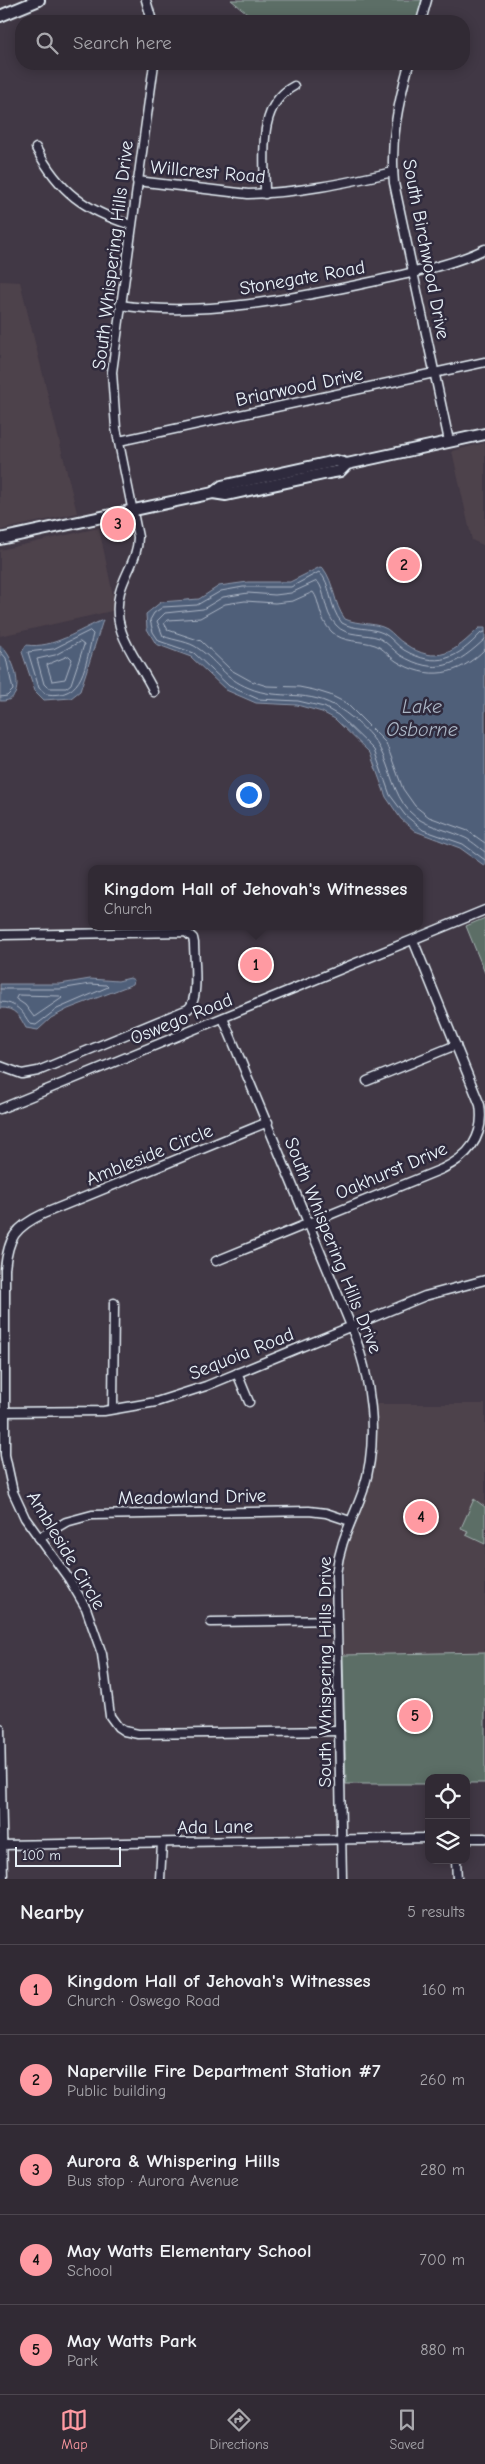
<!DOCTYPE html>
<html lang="en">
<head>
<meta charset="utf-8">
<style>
	:root { --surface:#312a34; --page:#3d3640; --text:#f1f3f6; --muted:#a8a7ac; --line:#4c464f; --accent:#ff9aa2 }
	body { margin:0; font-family:"Comic Neue",sans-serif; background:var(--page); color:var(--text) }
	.controls { position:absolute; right:15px; bottom:15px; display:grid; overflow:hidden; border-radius:10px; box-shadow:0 2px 12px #0003 }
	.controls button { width:45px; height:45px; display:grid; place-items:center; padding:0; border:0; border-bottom:1px solid var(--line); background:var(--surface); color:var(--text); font:25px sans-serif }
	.scale { position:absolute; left:15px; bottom:12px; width:106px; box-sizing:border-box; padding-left:5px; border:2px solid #e8f1f8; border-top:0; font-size:14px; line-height:18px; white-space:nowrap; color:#e8f1f8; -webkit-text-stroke:4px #2f2a3d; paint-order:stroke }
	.you { position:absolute; left:248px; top:794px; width:18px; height:18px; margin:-12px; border:4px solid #fff; border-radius:50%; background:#1a73e8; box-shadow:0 0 0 8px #1a73e833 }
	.badge { display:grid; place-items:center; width:32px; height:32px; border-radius:50%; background:var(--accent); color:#111; font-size:16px; font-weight:700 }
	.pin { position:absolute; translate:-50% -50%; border:2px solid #fff; box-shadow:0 1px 5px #0006 }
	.popup { position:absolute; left:88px; top:865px; width:335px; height:65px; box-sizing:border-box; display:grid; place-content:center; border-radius:10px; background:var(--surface); filter:drop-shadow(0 1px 4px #0005); font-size:16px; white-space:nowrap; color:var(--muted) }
	.popup b { font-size:19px; color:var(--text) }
	.popup::after { content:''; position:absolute; left:50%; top:100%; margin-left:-10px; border:10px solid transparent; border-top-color:var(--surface) }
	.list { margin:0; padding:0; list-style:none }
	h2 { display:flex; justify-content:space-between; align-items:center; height:65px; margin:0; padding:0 20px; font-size:21px }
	h2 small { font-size:16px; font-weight:400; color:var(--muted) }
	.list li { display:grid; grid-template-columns:32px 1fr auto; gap:15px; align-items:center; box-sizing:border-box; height:90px; padding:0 20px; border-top:1px solid var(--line) }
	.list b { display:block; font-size:19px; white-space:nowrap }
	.list p { margin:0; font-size:16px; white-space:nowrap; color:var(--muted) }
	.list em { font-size:16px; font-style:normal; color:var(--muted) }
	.icon { flex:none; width:28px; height:28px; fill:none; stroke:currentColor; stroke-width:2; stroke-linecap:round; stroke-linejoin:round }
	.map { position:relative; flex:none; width:485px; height:1879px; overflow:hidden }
	.search { position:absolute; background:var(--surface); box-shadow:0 2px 12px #0003; left:15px; right:15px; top:15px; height:55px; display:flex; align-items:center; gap:12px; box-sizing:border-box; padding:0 18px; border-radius:20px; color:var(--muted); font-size:19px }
	.sheet { height:515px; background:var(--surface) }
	nav { display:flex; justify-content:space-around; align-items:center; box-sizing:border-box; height:70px; border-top:1px solid var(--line); background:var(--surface); font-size:14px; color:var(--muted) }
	nav a { display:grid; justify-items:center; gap:2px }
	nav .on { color:var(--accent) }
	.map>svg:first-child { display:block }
	.built { fill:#4e424b }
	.green { fill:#5c6e66; stroke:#a2b0af }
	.water { fill:#505e79; stroke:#8d99ac }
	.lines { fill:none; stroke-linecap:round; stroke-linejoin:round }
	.shore { stroke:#abb6c5; stroke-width:1 }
	.street-casing { stroke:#e8f1f8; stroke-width:11 }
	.secondary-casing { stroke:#e8f1f8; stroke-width:14 }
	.street { stroke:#2f2a3d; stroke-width:8 }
	.secondary { stroke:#2f2a3d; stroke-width:10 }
	.labels { text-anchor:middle; stroke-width:5; stroke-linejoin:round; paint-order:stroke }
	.street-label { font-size:19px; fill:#e8f1f8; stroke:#2f2a3d }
	.water-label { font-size:20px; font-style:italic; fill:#abb6c5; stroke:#2f2a3d }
</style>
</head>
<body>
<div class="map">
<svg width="485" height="1879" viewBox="0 0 485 1879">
	<rect width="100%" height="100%" fill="#413845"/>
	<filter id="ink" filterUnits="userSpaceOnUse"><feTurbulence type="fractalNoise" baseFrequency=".02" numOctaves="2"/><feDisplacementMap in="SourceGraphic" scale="10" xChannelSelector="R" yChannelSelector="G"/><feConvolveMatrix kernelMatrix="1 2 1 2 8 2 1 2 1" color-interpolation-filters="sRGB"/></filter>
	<g filter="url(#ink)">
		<g class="built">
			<path d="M0,281l20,1 57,231 -77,17z"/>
			<path d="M485,443v103l-13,-6 -20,-89z"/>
			<path d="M99,528l17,82 -116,26v-86z"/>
			<path d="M376,1404h109v248l-142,3v-94l3,-18 24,-59 7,-38z"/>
		</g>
		<g class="green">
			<path d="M231,0h191l-6,21h-159z"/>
			<path d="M485,918v55l-19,-47z"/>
			<path d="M474,1499l11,8v37l-19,-9 2,-4 -7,-3z"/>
			<path d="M485,1652v131h-19v-5h-37v6h-83l-3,-129z"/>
		</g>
		<g class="water">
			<path d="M320,567l3,1c12,16 10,35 22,51 13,6 29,3 42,10 6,4 11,11 18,15 32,22 50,8 74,-16h6v238l-25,-18 -45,-17 -14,-12 -15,-22 -16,-44 -35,-34 -13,-7 -25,-7 -41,-2 -30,-13 -35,-33 -35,-13 -9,-15 -1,-15 15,-12 38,-3 20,-13 29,-4h42z"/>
			<path d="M103,620l-23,71 -9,7 -27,2 -9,-9 -13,-39 4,-7c28,4 52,-15 77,-25z"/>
			<path d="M0,645c14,10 30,58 0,56z"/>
			<path d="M130,978l4,2 -1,4 -65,25 -17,9 -13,12 -12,-2c-6,-11 -11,-21 -26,-20v-24h60l30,-5 28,2z"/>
		</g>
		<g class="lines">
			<g class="shore">
				<path d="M90,631l3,3c-8,29 -8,66 -47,60l-7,-6 -11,-36 25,-3z"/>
				<path d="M485,632l-4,1c-24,26 -44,36 -77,17 -8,-5 -13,-13 -21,-17 -13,-6 -29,-3 -41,-10 -14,-16 -10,-40 -23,-51l-28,15h-48l-22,4 -24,14 -34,2 -9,6 -4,7 3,12 6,9 35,12 35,33 29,13 40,2 26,6 14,8 36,35 16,45 15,20 18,15 40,14 22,16"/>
				<path d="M485,639c-28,26 -48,38 -85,16 -7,-5 -13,-13 -21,-17 -13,-5 -33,-1 -43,-13 -13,-13 -10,-35 -19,-44l-26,12 -16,2 -27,-2 -25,4 -20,12 -38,4 -8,8 6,15c12,5 26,5 36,13 20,14 25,29 50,39 30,13 60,0 91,21 14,9 33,26 40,40 11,21 13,44 29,62 15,16 35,17 54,26 8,3 15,10 22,15"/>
				<path d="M80,642l4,3 -13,39 -5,4h-18l-4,-4 -7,-25 18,-4z"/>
				<path d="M485,649c-26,27 -57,32 -89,12 -7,-5 -13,-13 -21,-16 -14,-5 -32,-2 -43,-13 -14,-13 -12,-32 -19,-40l-20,9 -18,2 -30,-2 -20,3 -25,14 -32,2 -4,3 4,7 33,11 30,29 20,11 16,5 32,1 15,3 16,5 16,8 40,40 17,46 12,17 14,11 39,14 17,12"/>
				<path d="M0,651l6,7 7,32 -6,6 -7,1"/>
				<path d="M69,656l3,3 -7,20 -13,2 -5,-16z"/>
				<path d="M0,989h60l30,-5 16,1 2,2 -51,22 -21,16 -6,-1c-7,-12 -14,-22 -30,-22"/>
				<path d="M18,995l42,1 2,2 -28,19 -9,-12 -9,-6z"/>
			</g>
			<defs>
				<g id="street">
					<path d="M146,0l6,21"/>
					<path d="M421,21l6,-21"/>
					<path d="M154,64l-42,308 4,56 22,109c0,21 -13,36 -18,55 -11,41 19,67 34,100"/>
					<path d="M409,64c-11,40 -19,77 -15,119l55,258"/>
					<path d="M36,148c23,44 49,62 95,77"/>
					<path d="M137,181l111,13c50,-1 96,-11 145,-22"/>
					<path d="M265,194c0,-37 -9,-88 29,-108"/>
					<path d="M120,305c80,13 177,-7 256,-24 37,-9 74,-15 109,-32"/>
					<path d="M119,441l366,-79"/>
					<path d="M0,935l186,-3 7,6 1,5c0,16 6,57 -6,66l-150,62 -16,3 -22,-8"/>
					<path d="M223,1018l128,308c20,50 29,112 12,165 -11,31 -23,49 -27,83l6,305"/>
					<path d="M367,1081l89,-36"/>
					<path d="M0,1109l485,-199"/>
					<path d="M268,1122l-225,92c-28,13 -35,24 -38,55v186l8,37 12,26 44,61 17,29 16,46 8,62 8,11 6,4 14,3 201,-3"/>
					<path d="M216,1261l226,-92c27,-13 43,-32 38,-64l-67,-165"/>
					<path d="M237,1373l12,29"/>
					<path d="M113,1409l1,-106"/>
					<path d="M0,1412l104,-1 52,-9 50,-16 219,-90 60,-16"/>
					<path d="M39,1538l27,-16 26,-7 217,-4 17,2 24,8"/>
					<path d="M211,1622l126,-2"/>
					<path d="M0,1728l3,151"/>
					<path d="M466,1838h19"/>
					<path d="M0,1845l429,-7"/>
					<path d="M456,1860l1,19"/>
					<path d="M160,1879l2,-36"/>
				</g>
				<g id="secondary">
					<path d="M0,16l39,-16"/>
					<path d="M213,493l9,-7 114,-25 11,3"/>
					<path d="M0,539l213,-46 13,2 102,-22 12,-2 7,-7 138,-30"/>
				</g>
			</defs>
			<use href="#street" class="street-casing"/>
			<use href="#secondary" class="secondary-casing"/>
			<use href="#street" class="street"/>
			<use href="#secondary" class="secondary"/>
		</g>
	</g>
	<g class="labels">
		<g class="street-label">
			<text transform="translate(208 171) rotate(5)" y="7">Willcrest Road</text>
			<text transform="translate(427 249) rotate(79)" y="7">South Birchwood Drive</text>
			<text transform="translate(112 255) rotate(-83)" y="7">South Whispering Hills Drive</text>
			<text transform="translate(302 277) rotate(-10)" y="7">Stonegate Road</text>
			<text transform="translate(299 386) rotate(-12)" y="7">Briarwood Drive</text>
			<text transform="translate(181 1018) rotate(-22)" y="7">Oswego Road</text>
			<text transform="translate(149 1154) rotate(-22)" y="7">Ambleside Circle</text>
			<text transform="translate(391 1170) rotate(-23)" y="7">Oakhurst Drive</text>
			<text transform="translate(334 1245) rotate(68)" y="7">South Whispering Hills Drive</text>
			<text transform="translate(241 1353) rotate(-22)" y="7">Sequoia Road</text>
			<text transform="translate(192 1496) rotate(-1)" y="7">Meadowland Drive</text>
			<text transform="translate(67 1550) rotate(59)" y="7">Ambleside Circle</text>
			<text transform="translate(324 1672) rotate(-90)" y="7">South Whispering Hills Drive</text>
			<text transform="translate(215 1826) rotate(-1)" y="7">Ada Lane</text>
		</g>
		<g class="water-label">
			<text x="422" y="713">Lake<tspan x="422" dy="23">Osborne</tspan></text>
		</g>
	</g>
</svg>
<div class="controls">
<button><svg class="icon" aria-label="locate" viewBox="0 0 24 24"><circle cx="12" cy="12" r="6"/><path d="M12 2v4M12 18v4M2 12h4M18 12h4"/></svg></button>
<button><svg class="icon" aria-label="layers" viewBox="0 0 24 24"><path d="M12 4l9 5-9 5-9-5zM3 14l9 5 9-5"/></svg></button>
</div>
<div class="scale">100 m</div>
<div class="you"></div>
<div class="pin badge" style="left:256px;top:965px">1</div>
<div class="popup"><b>Kingdom Hall of Jehovah's Witnesses</b>Church</div>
<div class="pin badge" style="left:404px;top:565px">2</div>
<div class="pin badge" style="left:118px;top:524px">3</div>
<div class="pin badge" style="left:421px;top:1517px">4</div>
<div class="pin badge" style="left:415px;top:1716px">5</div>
<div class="search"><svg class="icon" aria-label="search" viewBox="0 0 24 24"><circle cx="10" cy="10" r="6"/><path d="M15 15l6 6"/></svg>Search here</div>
</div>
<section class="sheet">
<h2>Nearby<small>5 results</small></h2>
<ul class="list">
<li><span class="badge">1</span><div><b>Kingdom Hall of Jehovah's Witnesses</b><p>Church · Oswego Road</p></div><em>160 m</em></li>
<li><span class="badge">2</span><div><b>Naperville Fire Department Station #7</b><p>Public building</p></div><em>260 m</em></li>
<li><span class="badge">3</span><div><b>Aurora &amp; Whispering Hills</b><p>Bus stop · Aurora Avenue</p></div><em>280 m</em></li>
<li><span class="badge">4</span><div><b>May Watts Elementary School</b><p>School</p></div><em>700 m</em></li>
<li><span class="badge">5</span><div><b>May Watts Park</b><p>Park</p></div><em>880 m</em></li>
</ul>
</section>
<nav>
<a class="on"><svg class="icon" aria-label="map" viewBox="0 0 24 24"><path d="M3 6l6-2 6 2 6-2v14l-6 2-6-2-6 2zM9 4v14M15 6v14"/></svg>Map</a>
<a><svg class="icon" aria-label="directions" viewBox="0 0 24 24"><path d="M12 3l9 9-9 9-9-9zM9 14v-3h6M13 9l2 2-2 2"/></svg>Directions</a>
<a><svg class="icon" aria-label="saved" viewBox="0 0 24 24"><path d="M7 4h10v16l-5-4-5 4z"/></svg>Saved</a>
</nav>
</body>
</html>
